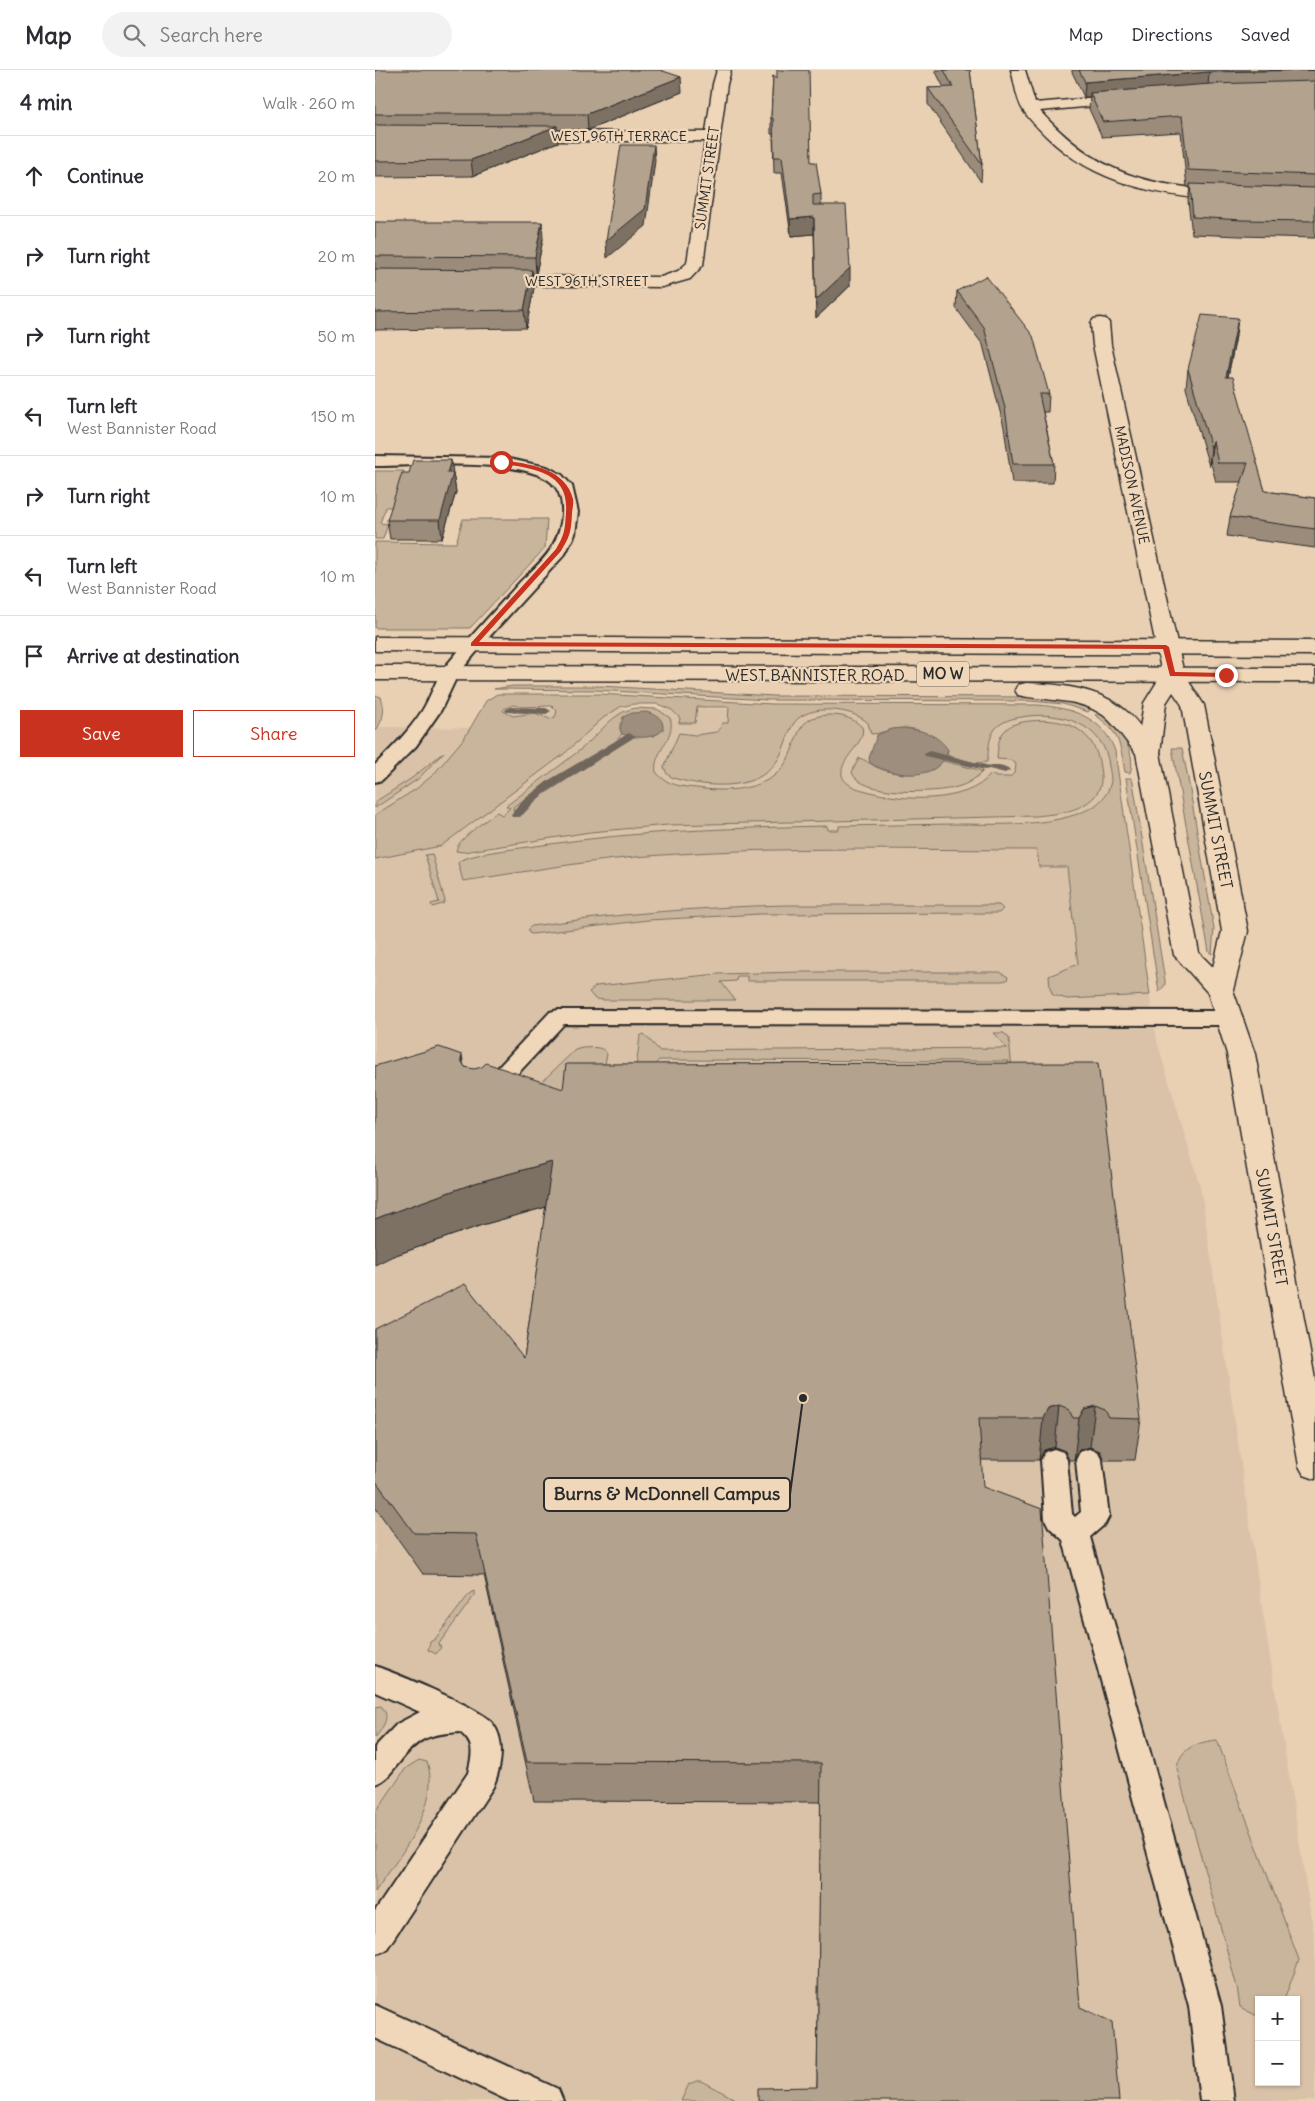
<!DOCTYPE html>
<html lang="en">
<head>
<meta charset="utf-8">
<style>
	:root { --surface:#fff; --page:#f2f2f3; --text:#2b2b33; --muted:#7c7c81; --line:#e1e1e2; --accent:#c8321e }
	body { margin:0; font-family:Delius,sans-serif; background:var(--page); color:var(--text) }
	.controls { position:absolute; right:15px; bottom:15px; display:grid; overflow:hidden; border-radius:0px; box-shadow:0 1px 4px #0004 }
	.controls button { width:45px; height:45px; display:grid; place-items:center; padding:0; border:0; border-bottom:1px solid var(--line); background:var(--surface); color:var(--text); font:25px sans-serif }
	.stop { position:absolute; width:15px; height:15px; margin:-11px; border:4px solid #c8321e; border-radius:50%; background:#fff }
	.stop.end { background:#c8321e; border-color:#fff; box-shadow:0 1px 5px #0008 }
	.list { margin:0; padding:0; list-style:none }
	h2 { display:flex; justify-content:space-between; align-items:center; height:65px; margin:0; padding:0 20px; font-size:21px }
	h2 small { font-size:16px; font-weight:400; color:var(--muted) }
	.list li { display:grid; grid-template-columns:32px 1fr auto; gap:15px; align-items:center; box-sizing:border-box; height:80px; padding:0 20px; border-top:1px solid var(--line) }
	.list b { display:block; font-size:19px; white-space:nowrap }
	.list p { margin:0; font-size:16px; white-space:nowrap; color:var(--muted) }
	.list em { font-size:16px; font-style:normal; color:var(--muted) }
	.actions { display:flex; gap:10px; padding:15px 20px }
	.actions a { flex:1; padding:11px 0; border:1px solid var(--accent); border-radius:0px; text-align:center; font-size:18px; color:var(--accent) }
	.actions .main { background:var(--accent); color:#fff }
	.icon { flex:none; width:28px; height:28px; fill:none; stroke:currentColor; stroke-width:2; stroke-linecap:round; stroke-linejoin:round }
	.map { position:relative; flex:none; width:940px; height:2031px; overflow:hidden }
	header { display:flex; align-items:center; gap:30px; box-sizing:border-box; height:70px; padding:0 25px; background:var(--surface); border-bottom:1px solid var(--line) }
	header strong { font-size:24px }
	nav { display:flex; gap:28px; margin-inline-start:auto; font-size:18px }
	.search { width:350px; height:45px; background:var(--page); display:flex; align-items:center; gap:12px; box-sizing:border-box; padding:0 18px; border-radius:28px; color:var(--muted); font-size:19px }
	main { display:flex }
	aside { flex:1; background:var(--surface) }
	.map>svg:first-child { display:block }
	.built { fill:#d9c2a8; fill-rule:evenodd }
	.green { fill:#c9b59c; stroke:#7a7064; fill-rule:evenodd }
	.water { fill:#9e8e7d; stroke:#70665c }
	.lines { fill:none; stroke-linecap:round; stroke-linejoin:round }
	.stream { fill:#70665c; fill-rule:evenodd }
	.lane-casing { stroke:#2b2b2b; stroke-width:4 }
	.street-casing { stroke:#2b2b2b; stroke-width:3 }
	.primary-casing { stroke:#2b2b2b; stroke-width:3 }
	.lane { fill:#f1d7b9; fill-rule:evenodd }
	.street { fill:#f1d7b9; fill-rule:evenodd }
	.primary { fill:#f1d7b9; fill-rule:evenodd }
	.wall { fill:#9a8b7a; stroke:#2b2b2b }
	.shaded-wall { fill:#7d7163; stroke:#2b2b2b }
	.building { fill:#b3a28e; stroke:#2b2b2b }
	.route { fill:#c8321e }
	.labels { text-anchor:middle; stroke-width:4.5; stroke-linejoin:round; paint-order:stroke }
	.far-street-label { font-size:14px; fill:#2b2b2b; stroke:#f1d7b9 }
	.shield { fill:#f1d7b9; stroke:#665f56; stroke-width:1 }
	.shield-label { font-size:15px; font-weight:bold; fill:#2b2b2b }
	.street-label { font-size:16px; fill:#2b2b2b; stroke:#f1d7b9 }
	.leader { fill:none; stroke:#2b2b2b; stroke-width:2 }
	.callout-dot { fill:#2b2b2b; stroke:#f1d7b9; stroke-width:2 }
	.callout { fill:#f1d7b9; stroke:#2b2b2b; stroke-width:2 }
	.callout-label { font-size:18px; text-anchor:middle; font-weight:bold; fill:#2b2b2b }
</style>
</head>
<body>
<header>
<strong>Map</strong>
<div class="search"><svg class="icon" aria-label="search" viewBox="0 0 24 24"><circle cx="10" cy="10" r="6"/><path d="M15 15l6 6"/></svg>Search here</div>
<nav><a>Map</a><a>Directions</a><a>Saved</a></nav>
</header>
<main>
<aside>
<h2>4 min<small>Walk · 260 m</small></h2>
<ul class="list">
<li><svg class="icon" aria-label="ahead" viewBox="0 0 24 24"><path d="M12 20V5M6 11l6-6 6 6"/></svg><div><b>Continue</b></div><em>20 m</em></li>
<li><svg class="icon" aria-label="right" viewBox="0 0 24 24"><path d="M7 20v-9h11M14 6l5 5-5 5"/></svg><div><b>Turn right</b></div><em>20 m</em></li>
<li><svg class="icon" aria-label="right" viewBox="0 0 24 24"><path d="M7 20v-9h11M14 6l5 5-5 5"/></svg><div><b>Turn right</b></div><em>50 m</em></li>
<li><svg class="icon" aria-label="left" viewBox="0 0 24 24"><path d="M17 20v-9H6M10 6l-5 5 5 5"/></svg><div><b>Turn left</b><p>West Bannister Road</p></div><em>150 m</em></li>
<li><svg class="icon" aria-label="right" viewBox="0 0 24 24"><path d="M7 20v-9h11M14 6l5 5-5 5"/></svg><div><b>Turn right</b></div><em>10 m</em></li>
<li><svg class="icon" aria-label="left" viewBox="0 0 24 24"><path d="M17 20v-9H6M10 6l-5 5 5 5"/></svg><div><b>Turn left</b><p>West Bannister Road</p></div><em>10 m</em></li>
<li><svg class="icon" aria-label="arrive" viewBox="0 0 24 24"><path d="M6 21V4h12l-3 4 3 4H6"/></svg><div><b>Arrive at destination</b></div></li>
</ul>
<div class="actions"><a class="main">Save</a><a>Share</a></div>
</aside>
<div class="map">
<svg width="940" height="2031" viewBox="0 0 940 2031">
	<rect width="100%" height="100%" fill="#e9d0b3"/>
	<filter id="ink" filterUnits="userSpaceOnUse"><feTurbulence type="fractalNoise" baseFrequency=".02" numOctaves="2"/><feDisplacementMap in="SourceGraphic" scale="10" xChannelSelector="R" yChannelSelector="G"/><feConvolveMatrix kernelMatrix="1 2 1 2 8 2 1 2 1" color-interpolation-filters="sRGB"/></filter>
	<g filter="url(#ink)">
		<path class="built" d="M136,638l320,2 222,4 28,10 10,6 17,16 49,295 44,149 61,417 53,334v160h-940v-1374l132,1zM884,1930h37v82h-37z"/>
		<g class="green">
			<path d="M0,401h29l-12,36h-6l-6,16 8,1 -5,15h-8z"/>
			<path d="M88,449h84l-2,29 -75,80h-95v-86l81,1z"/>
			<path d="M138,616h87l174,10 267,1 29,5 21,7 -3,3 -25,-8 -33,-3 -262,-1 -174,-10 -100,-1z"/>
			<path d="M122,624h102l173,10 266,1c34,3 65,12 77,46l35,244 -83,4 -14,-4 -3,-7 -1,-12 29,-12 -11,-97h-28l-2,-17c-125,0 -250,-4 -375,5 -66,4 -132,16 -199,26l-5,-18 3,-3c23,-9 56,-11 82,-15 94,-14 188,-17 284,-19l1,4h11v-4c38,-1 76,-1 114,-2 42,0 100,4 138,-16 8,-4 17,-14 19,-23 2,-5 0,-13 -1,-19 -4,-42 -50,-56 -87,-49 -9,1 -20,4 -27,12 -7,10 -6,21 -8,33l-12,1 -28,-8 1,-5c-16,-15 -31,-25 -53,-21 -9,1 -15,5 -24,5l-3,-11c-15,-15 -60,-20 -74,0 -7,10 -9,26 -17,38 -21,32 -73,26 -104,17l-6,-4 -3,-7 15,-34 16,2 22,-3 6,-9h5l1,-16h-32l-2,16h-16l1,-5 -8,-8 -15,-6h-23l-14,3 -17,11 -39,36 -123,92 -66,13v-44l41,-26 17,-14 32,-38 21,-36zM138,635l8,2 31,-1 5,5 -2,6 -5,2 -15,-6 -22,3 -10,-5 1,-2z"/>
			<path d="M0,625l6,2c5,14 2,23 -6,35z"/>
			<path d="M260,638l22,1 13,9c7,19 -18,35 -14,54 10,13 26,15 41,16 25,4 58,3 78,-13 28,-23 12,-60 55,-60 12,0 23,3 32,12 5,16 -23,31 -20,48 2,10 16,14 25,16 33,10 100,14 124,-17l5,3h14l5,-5 1,-8 -6,-4 -13,-1c1,-9 0,-18 6,-26 6,-9 17,-11 27,-12 36,-4 66,9 70,47 2,11 2,20 -6,29 -14,15 -39,17 -58,19l-368,9 -78,7 -127,20 -7,-1c2,-13 31,-31 41,-39l5,3 8,-7 -4,-2c25,-19 50,-37 74,-56 19,-15 31,-37 55,-42zM245,653l39,10 -6,3 -20,1 -98,63 -12,14 -7,1 -3,-6 1,-3 102,-65 6,-7 -2,-5z"/>
			<path d="M724,643c17,10 39,38 31,60l-5,-1c-5,-28 -5,-40 -30,-57z"/>
			<path d="M797,678h10l5,25 27,156 -2,25 -3,-2z"/>
			<path d="M69,682l-26,27 -43,29v-6l37,-24z"/>
			<path d="M484,688c7,2 10,5 17,9 19,9 52,11 67,-6l40,10c-8,8 -15,13 -26,16 -19,6 -98,10 -105,-15z"/>
			<path d="M751,708h5l2,4 32,199v4l-6,7z"/>
			<path d="M57,784l13,47 -2,3 -11,3 -1,-3 8,-2 -14,-47z"/>
			<path d="M412,835h212l4,4 -4,4 -239,1 -112,6 -116,14 -3,-1 -1,-4 4,-3c85,-12 169,-19 255,-21z"/>
			<path d="M427,902h198l8,5 -1,3 -5,1h-255v-5h-10l-1,5 -15,1 14,18h-130l-10,-1 -6,-7 7,-6 122,-12z"/>
			<path d="M618,963h11l5,5 3,32 -20,13 17,-22 -350,-1 -16,16h-8l5,-40 4,-2 16,17 347,-3z"/>
			<path d="M207,978c9,0 20,-3 25,6l-2,10 -37,67 -57,-20 64,-61z"/>
			<path d="M99,1521v5l-36,49 3,2 -5,7 -8,-4 2,-8 5,-3 35,-46z"/>
			<path d="M6,1636c11,11 1,22 -6,32v-31z"/>
			<path d="M842,1670l82,220 -15,40h-25v17l-19,-10 -3,-20 -60,-218c2,-21 21,-27 40,-29z"/>
			<path d="M44,1690l8,2c15,44 -29,96 -52,130v-79l31,-45z"/>
			<path d="M322,2011h4l38,20h-58l8,-17z"/>
		</g>
		<g class="water">
			<path d="M271,642c11,3 18,6 17,18 -12,10 -26,8 -41,4l-2,-5 3,-12 9,-4z"/>
			<path d="M528,658c18,2 35,6 45,22 -8,33 -56,27 -78,13l-1,-5 8,-23 15,-6z"/>
		</g>
		<g class="lines">
			<g class="stream">
				<path d="M135,637l36,1 5,3 -5,3 -40,-2 -1,-2z"/>
				<path d="M254,663l5,3 -1,2 -91,57 -22,22h-8l-1,-2 1,-2 10,-12 27,-21z"/>
				<path d="M554,681l61,15c5,-2 16,-1 20,4l-5,3 -16,-4 -4,1 -60,-14 -1,-2z"/>
			</g>
			<defs>
				<g id="lane">
					<path d="M0,386l129,2 43,9 15,8 10,11 6,26 -3,22 -10,20 -76,83 -31,37 -17,36 -25,36 -34,34 -7,2v-17c17,-17 34,-34 47,-54 9,-14 13,-31 23,-44 24,-29 50,-57 75,-85 11,-11 26,-23 33,-37 10,-18 15,-48 -2,-63 -30,-25 -136,-16 -176,-16z"/>
					<path d="M183,940l671,1 8,2 3,5 -3,5 -8,2 -665,-1 -68,73 -8,3 -8,-3 -3,-5 3,-5 70,-75z"/>
					<path d="M679,1379l9,3 4,8 5,54 3,3 6,-5 -5,-52 4,-8 9,-3 9,3 4,8 7,56 -4,8 -15,13 131,469 13,95h-34l-11,-95 -126,-466 -14,-13 -4,-8 -4,-59 4,-8z"/>
					<path d="M0,1596c22,8 107,42 118,58 13,18 8,44 0,63l-107,163 -11,4v-43l93,-138c4,-18 8,-28 -8,-41 -33,2 -42,6 -62,32 -9,10 -10,15 -23,20v-37l22,-23 23,-12 -45,-20z"/>
					<path d="M0,1935l183,84 5,12h-54l-134,-63z"/>
				</g>
				<g id="street">
					<path d="M342,0h14l-4,14 -24,181 -13,14 -28,8 -172,-2 -2,-4 2,-4 6,-1 165,1 17,-6 9,-8 18,-122h-184l-5,-2 -3,-3 3,-3 5,-2 185,1 7,-48z"/>
					<path d="M636,0h14l10,33 93,-8 5,1 2,3 -2,3 -5,1 -88,8c57,63 104,74 186,80l6,2 2,3 -2,3 -6,2c-66,-5 -132,-17 -180,-65 -8,-8 -17,-17 -23,-26 -7,-11 -8,-27 -12,-40z"/>
					<path d="M725,248l6,1 3,4 2,22 73,329 20,31 44,226 -15,59 22,64 60,325v100l-11,-4 -5,-9 -72,-412 -19,-61 -34,-38 -38,-202 8,-50 18,-29 -69,-329 -2,-22 3,-4zM798,622l9,13 40,226 -9,36 -14,-14 -39,-200 6,-50z"/>
				</g>
				<g id="primary">
					<path d="M0,567l940,4v14l-940,-4z"/>
					<path d="M0,596l940,2v14l-940,-2z"/>
					<path d="M651,613c33,1 74,5 100,28 13,11 23,27 34,42l-4,5c-5,1 -10,3 -15,0 -7,-4 -25,-34 -38,-43 -26,-18 -55,-13 -85,-20l-3,-5 3,-5z"/>
				</g>
			</defs>
			<use href="#lane" class="lane-casing"/>
			<use href="#street" class="street-casing"/>
			<use href="#primary" class="primary-casing"/>
			<use href="#lane" class="lane"/>
			<use href="#street" class="street"/>
			<use href="#primary" class="primary"/>
		</g>
		<g class="wall">
			<path d="M0,0l307,22 -94,38h-31l1,12 -85,34 -98,1z"/>
			<path d="M560,0h35l12,95 -1,17 -53,-78v-16h16z"/>
			<path d="M697,0h243v168l-75,-2 -48,-2 -4,-33 2,-14h-3l-6,-55 -79,5 -13,-28 1,-12h-6l-12,-25z"/>
			<path d="M398,6l38,86 10,32v11l29,81 -34,32 -2,-84 -23,2 -9,-63h-8l-1,-39h-2v-16z"/>
			<path d="M0,152l168,17 -7,35h-4l2,14 -8,40 -151,2z"/>
			<path d="M582,221l92,103 -1,18h-5l11,52 -1,19h-41l-8,-56 -21,-82 -27,-37z"/>
			<path d="M861,266l-8,41 37,114 50,7v50l-88,-12 3,-19 12,-35h-26l-6,-22 -1,6 -23,-78 2,-19z"/>
			<path d="M78,403l3,19 -14,47h-52l-3,-19z"/>
			<path d="M89,996l1,1 676,352 -6,41h-31l-4,-9 -10,-4 -11,3 -5,10h-5l-4,-9 -10,-4 -11,3 -5,10h-58l-164,627 4,-285 -287,-1 -50,-226 -61,-1 -48,-67v-178l149,29 22,-151 -64,18 -89,31z"/>
		</g>
		<g class="shaded-wall">
			<path d="M834,2l-1,15 -118,6v4h-6l1,-15z"/>
			<path d="M306,7l1,15 -94,38 -1,-16z"/>
			<path d="M182,56l1,16 -85,34 -2,-16z"/>
			<path d="M279,75l1,16 -9,65 -39,32 -1,-17z"/>
			<path d="M439,147v17l-23,2 -1,-17z"/>
			<path d="M167,152l1,17 -7,35 -1,-17z"/>
			<path d="M475,198v18l-34,32v-18z"/>
			<path d="M157,200l2,18 -8,40 -2,-18z"/>
			<path d="M863,248l-2,18 -12,60 2,-19z"/>
			<path d="M838,371l-3,19 -1,6 2,-18z"/>
			<path d="M76,390l5,32 -14,47 -2,-19 7,-47z"/>
			<path d="M87,985l7,42 -8,-37z"/>
			<path d="M177,1092l5,42 -75,21 -89,31 -18,9v-46l10,-4 90,-32z"/>
			<path d="M684,1336l-4,41 -11,3 -5,10 4,-42 5,-9z"/>
			<path d="M720,1336l-5,41 -11,3 -5,10 5,-42 5,-9z"/>
		</g>
		<g class="building">
			<path d="M0,0h285l21,7 -94,37h-212z"/>
			<path d="M402,0h32l2,92h5l5,32 -8,1v10h33l4,63 -34,32 -2,-83 -24,2 -8,-62h-8l-1,-39h-2l2,-42 4,2z"/>
			<path d="M569,0h26l12,95 -54,-77 25,-1z"/>
			<path d="M704,0h236l-106,2 -124,10z"/>
			<path d="M940,11v94l-127,-5 -6,-54 -79,6 -13,-29 120,-9z"/>
			<path d="M0,55l182,1 -86,34 -96,1z"/>
			<path d="M246,75h33l-9,64 -39,32z"/>
			<path d="M815,114l125,4v33l-73,-1 -49,-3z"/>
			<path d="M0,152h167l-7,35 -160,-1z"/>
			<path d="M0,199l157,1 -8,40 -149,2z"/>
			<path d="M611,206l47,60 16,58h-10l15,70h-41l-8,-56 -21,-81 -27,-36z"/>
			<path d="M827,245l36,3 -12,59h7l32,114 50,7v31l-85,-12 18,-54h-30l-5,-22 -2,7 -23,-79z"/>
			<path d="M38,390h38l-4,13h6l-13,47h-53l15,-47h7z"/>
			<path d="M64,977l23,8 -1,5 4,7 9,2 8,-2 4,-4 77,26 3,-25 532,-1 43,356 -32,-1 -4,-8 -10,-4 -11,3 -5,9h-6l-4,-8 -10,-4 -11,3 -5,9h-64l4,69 59,22 38,498 32,15 7,79h-361v-13l59,-1 4,-324 -294,-1 -51,-228 -62,-1 -39,-53v-151l90,-45 59,74 28,-196 -77,21 -90,32 -10,4v-153z"/>
		</g>
	</g>
	<path class="route" d="M126,390c26,4 64,7 72,39 1,4 -1,11 -1,15 -1,18 -2,22 -11,37l-82,91 687,3 3,2 6,25 51,1 3,2 -3,2 -56,-1 -7,-27 -692,-3v-3l85,-94c9,-15 9,-21 10,-37 3,-42 -36,-43 -67,-49z"/>
	<g class="labels">
		<g class="far-street-label">
			<text x="244" y="71">WEST 96TH TERRACE</text>
			<text transform="translate(332 108) rotate(-82)" y="5">SUMMIT STREET</text>
			<text x="212" y="216">WEST 96TH STREET</text>
			<text transform="translate(757 415) rotate(78)" y="5">MADISON AVENUE</text>
		</g>
		<rect class="shield" x="542" y="591.5" width="52" height="25" rx="4"/>
		<g class="shield-label">
			<text x="568" y="609">MO W</text>
		</g>
		<g class="street-label">
			<text x="440" y="611">WEST BANNISTER ROAD</text>
			<text transform="translate(841 760) rotate(79)" y="6">SUMMIT STREET</text>
			<text transform="translate(897 1157) rotate(80)" y="6">SUMMIT STREET</text>
		</g>
	</g>
	<path class="leader" d="M428 1328L415 1424"/>
	<circle class="callout-dot" cx="428" cy="1328" r="5"/>
	<rect class="callout" x="169" y="1408" width="246" height="33" rx="5"/>
	<g class="callout-label">
		<text x="292" y="1430">Burns &amp; McDonnell Campus</text>
	</g>
</svg>
<div class="controls">
<button>+</button>
<button>−</button>
</div>
<div class="stop" style="left:126px;top:392px"></div>
<div class="stop end" style="left:851px;top:605px"></div>
</div>
</main>
</body>
</html>
